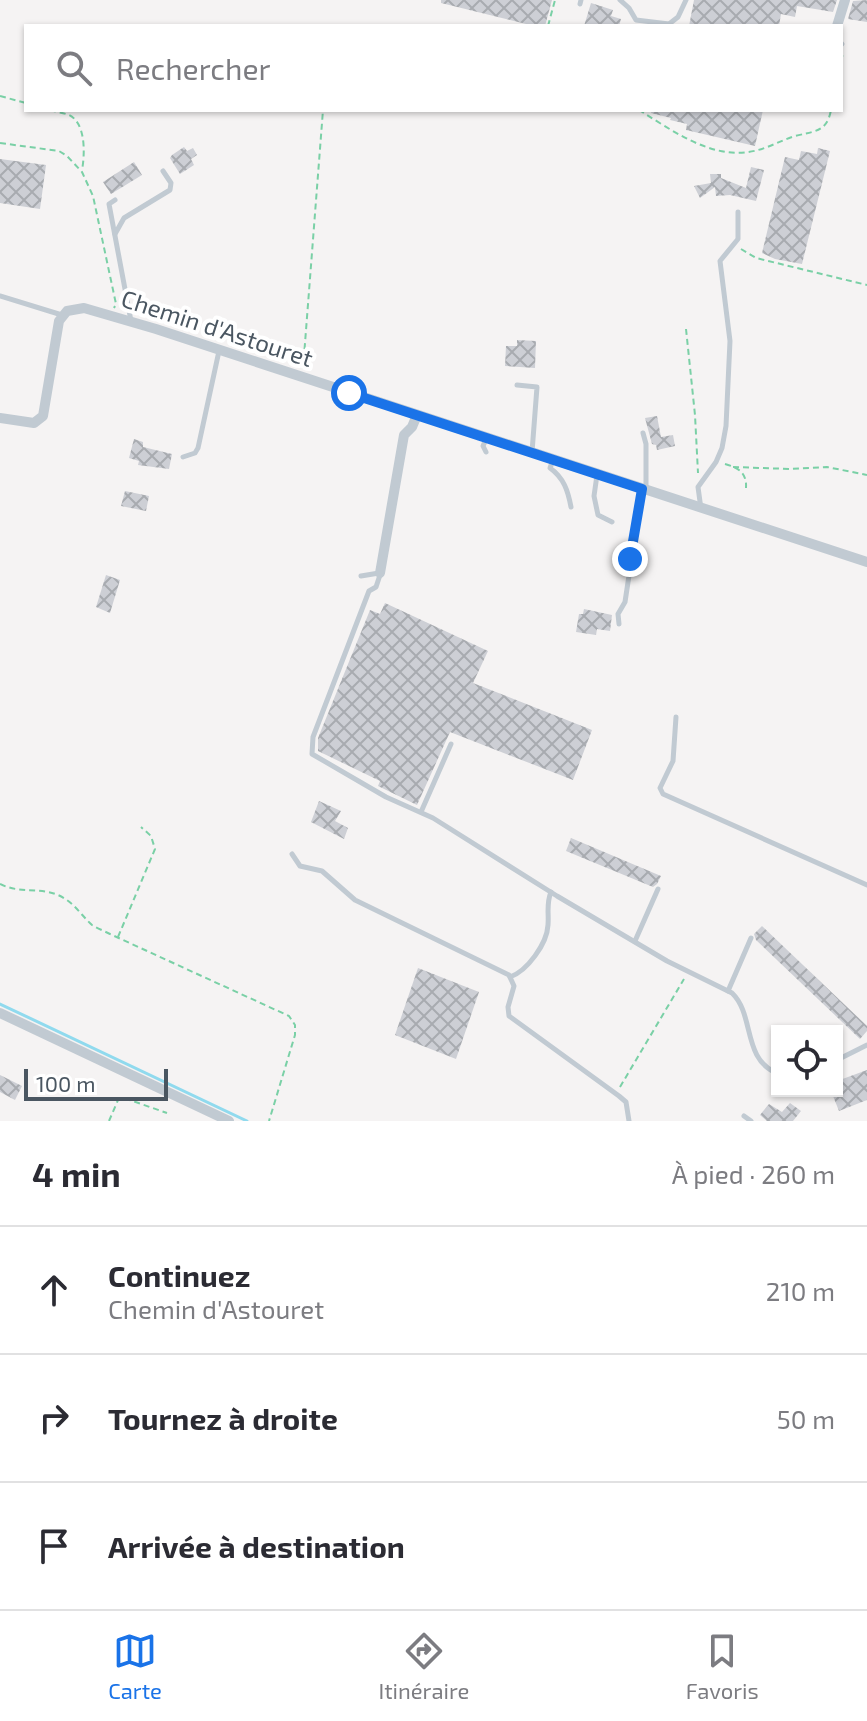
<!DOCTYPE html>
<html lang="fr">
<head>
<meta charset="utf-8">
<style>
	:root { --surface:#fff; --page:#f7f7f7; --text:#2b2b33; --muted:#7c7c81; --line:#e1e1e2; --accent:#1a73e8 }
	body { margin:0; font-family:"Exo 2",sans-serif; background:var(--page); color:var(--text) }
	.controls { position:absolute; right:24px; bottom:24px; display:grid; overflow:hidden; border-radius:0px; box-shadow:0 2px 6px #0004 }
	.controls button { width:72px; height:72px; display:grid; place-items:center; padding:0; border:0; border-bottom:2px solid var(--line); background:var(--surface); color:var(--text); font:40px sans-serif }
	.scale { position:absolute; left:24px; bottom:20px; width:144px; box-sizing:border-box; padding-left:8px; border:4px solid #4a5661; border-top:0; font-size:22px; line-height:28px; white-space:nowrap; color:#4a5661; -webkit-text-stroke:6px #fff; paint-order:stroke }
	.stop { position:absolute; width:24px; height:24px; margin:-18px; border:6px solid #1a73e8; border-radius:50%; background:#fff }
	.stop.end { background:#1a73e8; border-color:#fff; box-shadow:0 2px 8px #0008 }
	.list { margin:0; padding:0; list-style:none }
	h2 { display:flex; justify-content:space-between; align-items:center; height:104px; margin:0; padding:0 32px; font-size:34px }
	h2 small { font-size:26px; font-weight:400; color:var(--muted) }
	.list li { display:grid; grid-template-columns:52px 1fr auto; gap:24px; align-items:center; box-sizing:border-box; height:128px; padding:0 32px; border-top:2px solid var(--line) }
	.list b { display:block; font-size:30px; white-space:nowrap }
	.list p { margin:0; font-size:26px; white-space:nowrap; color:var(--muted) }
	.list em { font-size:26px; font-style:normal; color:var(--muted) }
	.icon { flex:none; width:44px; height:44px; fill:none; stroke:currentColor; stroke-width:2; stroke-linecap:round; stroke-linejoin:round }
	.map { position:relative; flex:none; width:867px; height:1121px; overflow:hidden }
	.search { position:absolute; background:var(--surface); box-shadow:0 2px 6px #0004; left:24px; right:24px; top:24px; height:88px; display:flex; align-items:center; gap:20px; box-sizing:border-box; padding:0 28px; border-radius:0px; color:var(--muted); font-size:30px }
	.sheet { height:488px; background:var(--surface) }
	nav { display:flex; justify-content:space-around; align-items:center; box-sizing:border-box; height:112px; border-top:2px solid var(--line); background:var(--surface); font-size:22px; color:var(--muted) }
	nav a { display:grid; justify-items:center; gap:4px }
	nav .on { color:var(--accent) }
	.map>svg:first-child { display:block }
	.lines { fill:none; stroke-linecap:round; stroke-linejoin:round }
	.stream { stroke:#90daee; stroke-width:3 }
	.building { fill:url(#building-cross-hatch) }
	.path { stroke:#7ad0a6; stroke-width:2; stroke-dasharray:6 4; stroke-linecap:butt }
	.service { stroke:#c1cad2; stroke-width:5 }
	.minor { stroke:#c1cad2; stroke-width:10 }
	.route { stroke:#1a73e8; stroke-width:10 }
	.labels { text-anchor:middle; stroke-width:8; stroke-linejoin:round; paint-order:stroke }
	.street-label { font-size:24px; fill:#4a5661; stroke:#fff }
</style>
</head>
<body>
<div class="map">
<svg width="867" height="1121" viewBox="0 0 867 1121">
	<defs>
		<pattern id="building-cross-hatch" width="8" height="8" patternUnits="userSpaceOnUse" patternTransform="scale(2)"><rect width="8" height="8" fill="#cdcfd5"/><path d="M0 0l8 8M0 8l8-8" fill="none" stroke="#a8abb0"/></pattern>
	</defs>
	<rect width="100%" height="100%" fill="#f5f3f3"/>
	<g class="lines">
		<path class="stream" d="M0,1004l247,117"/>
	</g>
	<g class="building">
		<path d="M441,0h111l-7,26h-11l-93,-23z"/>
		<path d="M694,0h143l-4,12 -36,-6 -2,11 -14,-3 -2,12h-90z"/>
		<path d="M867,0v22l-19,-3 5,-18z"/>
		<path d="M591,3l22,7 -2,6 10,3 -2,7h-35z"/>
		<path d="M652,110h111l-8,36 -69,-16 1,-6 -17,-4 1,-2 -20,-5z"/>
		<path d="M184,147l3,4 6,-3 4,7 -6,4 3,6 -14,9 -10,-16 2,-3z"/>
		<path d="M818,148l12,3 -28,113 -27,-5 -13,-6 23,-96 14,3 2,-9 16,3z"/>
		<path d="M0,159l46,6 -6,44 -40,-6z"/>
		<path d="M134,162l8,13 -31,19 -8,-12z"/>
		<path d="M751,167l13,3 -8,31 -26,-6 -14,1 -1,-9 -15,11 -6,-12 17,-3 -1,-9h11v4l25,10z"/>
		<path d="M517,340l19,1 -1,27 -30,-2 1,-20h11z"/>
		<path d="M657,416l4,21 12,-2 2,11 -18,4 -1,-5 -4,-1 -7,-26z"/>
		<path d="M134,439l9,3v5l29,7 -3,15 -31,-4 1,-4 -10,-3z"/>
		<path d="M125,491l24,5 -3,15 -25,-5z"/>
		<path d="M106,575l14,5 -10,33 -14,-6z"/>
		<path d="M385,603l103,48 -15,32 119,47 -19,50 -123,-48 -33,73 -39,-19 2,-5 -62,-30v-13l52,-128 10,4z"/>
		<path d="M584,609l28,6 -2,16 -13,-2 -1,6 -20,-3 3,-18h4z"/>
		<path d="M319,801l22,10 -6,10 13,7 -4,11 -33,-17z"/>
		<path d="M571,838l90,38 -4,8 -4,3 -87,-36z"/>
		<path d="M762,926l105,100v5l-7,8 -104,-99 -2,-6z"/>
		<path d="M418,968l61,24 -23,67 -61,-24z"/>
		<path d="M867,1070v30l-28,11 -8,-20h6v-10z"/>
		<path d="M0,1075l22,11 -7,14 -15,-8z"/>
		<path d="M790,1103l11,8 -8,10h-26l-7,-6 9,-11 13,8z"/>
	</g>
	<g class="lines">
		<g class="path">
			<path d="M548,26l7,-26"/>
			<path d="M841,61l2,-8"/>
			<path d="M0,96l26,7"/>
			<path d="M50,110c6,2 14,3 19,5 17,8 16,39 13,55"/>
			<path d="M639,110c31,19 70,48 109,42 17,-2 31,-11 47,-16 20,-5 32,-4 36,-26"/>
			<path d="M0,143l59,8 8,5 15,16 11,24 23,108 -2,4"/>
			<path d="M741,249l15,9 111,27"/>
			<path d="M686,329l9,86 3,58"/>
			<path d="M303,369l20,-259"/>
			<path d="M725,464c14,4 22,9 21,24"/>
			<path d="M733,467l57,2 37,-2 40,8"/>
			<path d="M0,884c20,10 39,3 58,11 16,7 22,19 34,30 5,3 12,6 18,9l179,82 6,9v10l-26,86"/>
			<path d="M118,937l37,-88 -4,-13 -10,-9"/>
			<path d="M620,1087l64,-108"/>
			<path d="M109,1121l9,-21 6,-2 43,15"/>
		</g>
		<g class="service">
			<path d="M620,0l9,8 7,12 33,4 9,-7 8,-17"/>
			<path d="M580,4l1,-4"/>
			<path d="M841,43l1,1"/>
			<path d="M115,200l-6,4 22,117"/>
			<path d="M115,234l9,-16 46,-28 1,-7 -8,-12"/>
			<path d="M0,296l62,19"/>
			<path d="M517,385l20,2 -5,65"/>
			<path d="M643,433l3,11v45"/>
			<path d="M486,439l-3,7 3,6"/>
			<path d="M183,457l12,-4 3,-5 21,-97"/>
			<path d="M553,460l-3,8c14,10 18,23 21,39"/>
			<path d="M597,475l-3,21 4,19 14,7"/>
			<path d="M701,509l-3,-22 18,-25 6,-14 4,-22 4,-85 -10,-80 18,-22v-27"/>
			<path d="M380,575l-4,12 -7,4 -56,146 -1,17 74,43 47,21 124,78 110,65 65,32c23,22 10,66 45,80"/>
			<path d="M361,576l18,-3"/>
			<path d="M619,624l-1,-10 7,-12 17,-112"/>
			<path d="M676,717l-3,44 -13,27 3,6 204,91"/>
			<path d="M421,812l30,-68"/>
			<path d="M292,854l8,12 22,5 33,29 154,75 5,11 -6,21 1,9 110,80 7,6 3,19"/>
			<path d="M635,941l23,-52"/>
			<path d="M510,977c17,-6 37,-33 38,-52 1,-12 -2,-21 3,-33"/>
			<path d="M728,991l23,-53"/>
			<path d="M837,1060l30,-15"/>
			<path d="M744,1116l7,5"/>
		</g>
		<g class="minor">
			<path d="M837,26l8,-26"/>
			<path d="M0,418l34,5 9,-7 16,-95 8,-10 17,-3 72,21 711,233"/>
			<path d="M380,573l24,-138 8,-8 5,-12"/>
			<path d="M0,1013l229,108"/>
		</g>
	</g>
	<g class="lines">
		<path class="route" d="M349,393l293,96 -12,70"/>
	</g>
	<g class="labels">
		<g class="street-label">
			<text transform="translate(217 329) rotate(18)" y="8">Chemin d'Astouret</text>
		</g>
	</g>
</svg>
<div class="controls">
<button><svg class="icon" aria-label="locate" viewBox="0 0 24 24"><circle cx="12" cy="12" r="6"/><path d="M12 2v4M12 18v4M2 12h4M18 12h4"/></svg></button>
</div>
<div class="scale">100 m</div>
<div class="stop" style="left:349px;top:393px"></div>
<div class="stop end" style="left:630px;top:559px"></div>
<div class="search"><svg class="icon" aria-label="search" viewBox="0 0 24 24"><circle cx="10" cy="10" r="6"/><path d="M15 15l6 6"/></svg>Rechercher</div>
</div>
<section class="sheet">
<h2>4 min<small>À pied · 260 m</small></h2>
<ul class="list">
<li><svg class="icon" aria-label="ahead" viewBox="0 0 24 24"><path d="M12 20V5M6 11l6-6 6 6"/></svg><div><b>Continuez</b><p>Chemin d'Astouret</p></div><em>210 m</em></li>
<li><svg class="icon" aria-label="right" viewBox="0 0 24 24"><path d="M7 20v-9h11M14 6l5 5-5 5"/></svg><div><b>Tournez à droite</b></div><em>50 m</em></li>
<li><svg class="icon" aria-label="arrive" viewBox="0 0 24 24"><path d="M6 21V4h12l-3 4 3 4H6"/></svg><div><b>Arrivée à destination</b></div></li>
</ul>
</section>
<nav>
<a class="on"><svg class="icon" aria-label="map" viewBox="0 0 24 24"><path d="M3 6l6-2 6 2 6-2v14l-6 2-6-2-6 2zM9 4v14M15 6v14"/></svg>Carte</a>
<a><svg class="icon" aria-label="directions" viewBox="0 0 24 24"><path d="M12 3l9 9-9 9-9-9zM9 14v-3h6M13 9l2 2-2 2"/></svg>Itinéraire</a>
<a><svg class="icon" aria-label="saved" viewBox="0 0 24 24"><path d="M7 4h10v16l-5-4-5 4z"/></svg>Favoris</a>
</nav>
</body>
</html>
